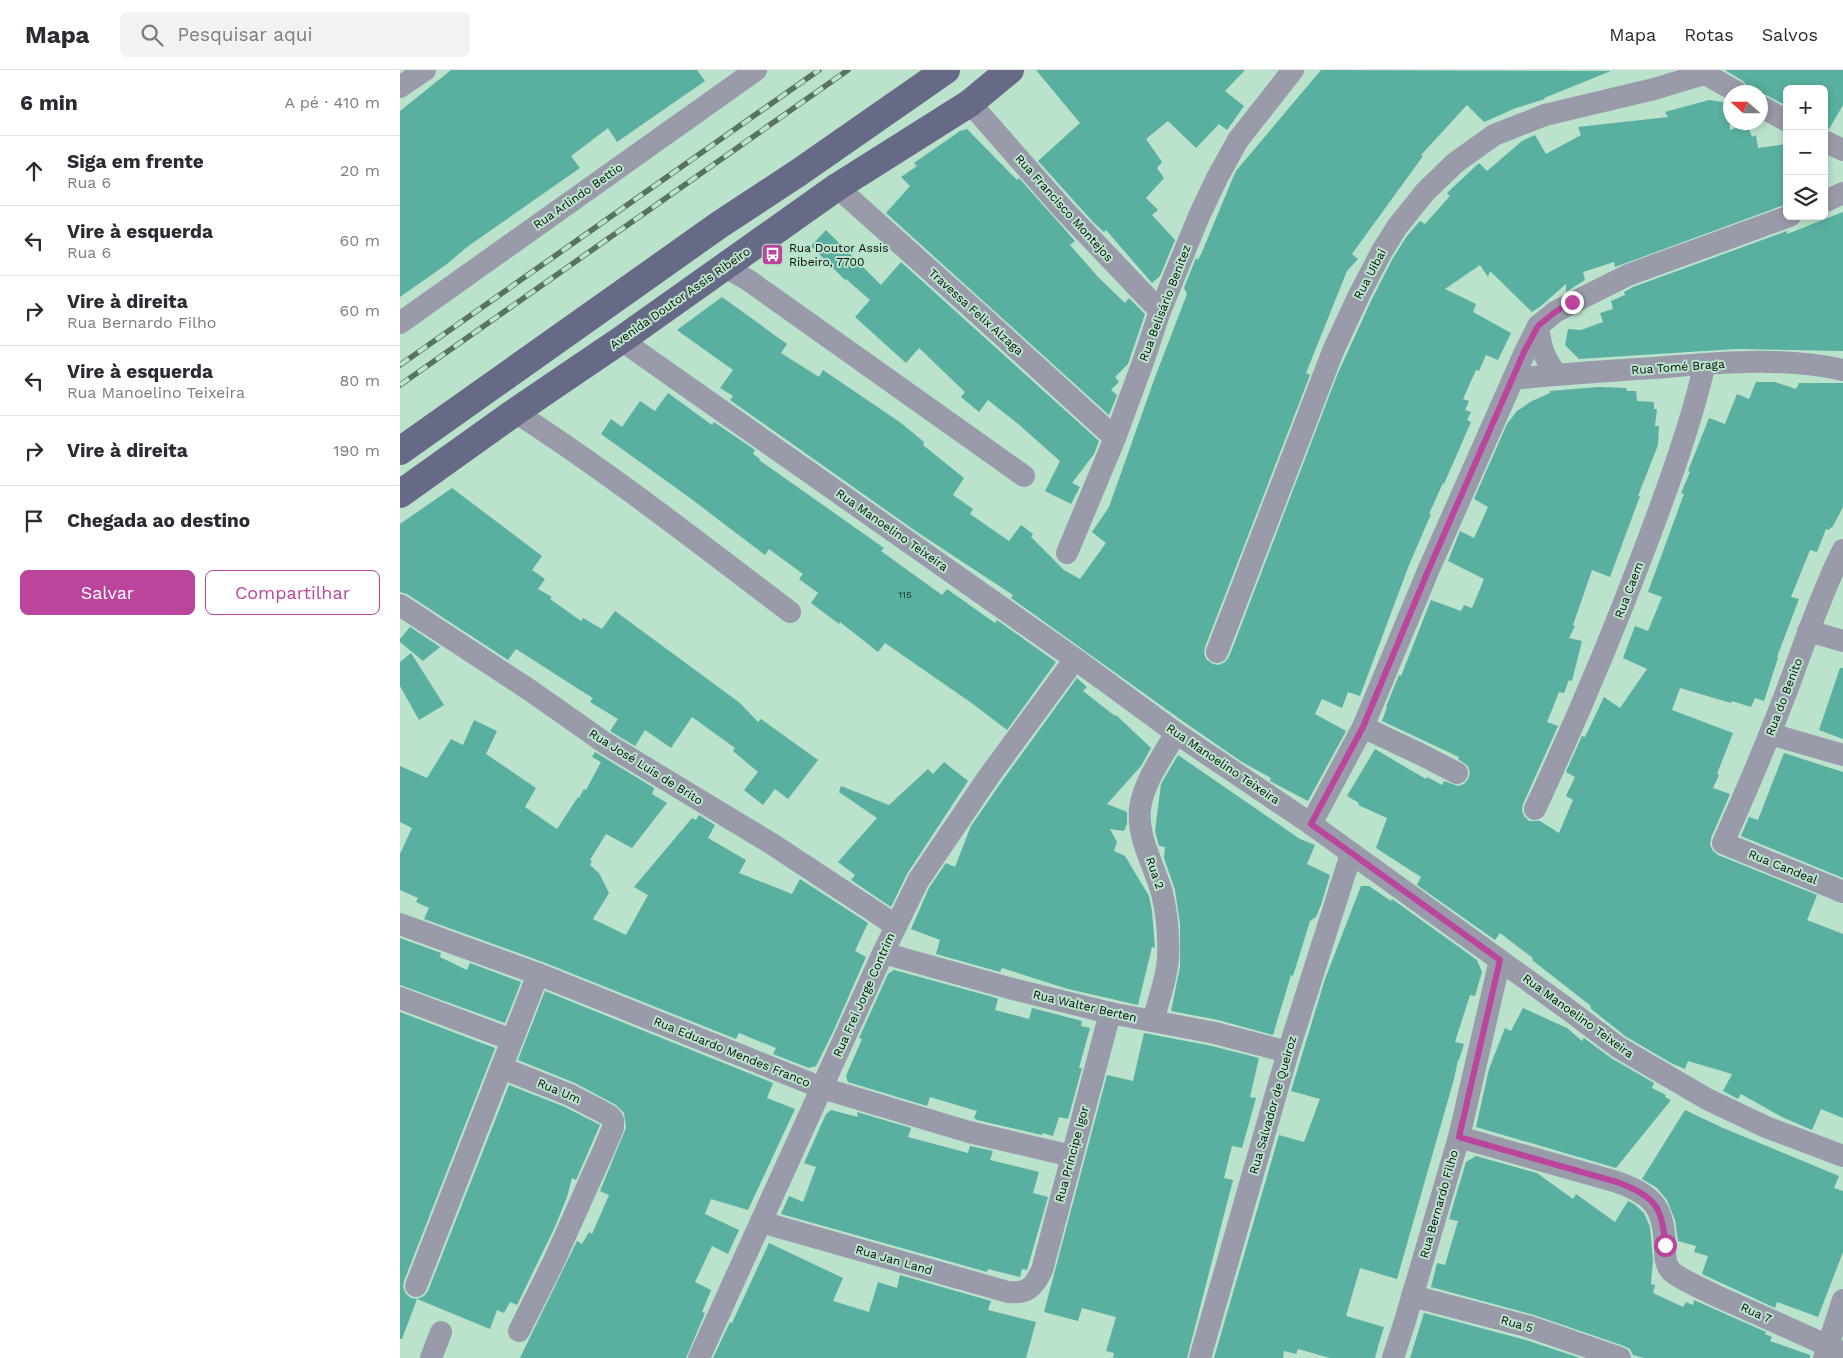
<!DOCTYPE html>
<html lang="pt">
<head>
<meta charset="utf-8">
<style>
	:root { --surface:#fff; --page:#f2f2f3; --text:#2b2b33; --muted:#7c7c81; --line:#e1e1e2; --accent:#bb459c }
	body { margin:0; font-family:"Work Sans",sans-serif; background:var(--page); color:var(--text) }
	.controls { position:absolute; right:15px; top:15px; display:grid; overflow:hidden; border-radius:8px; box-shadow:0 2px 8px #0003 }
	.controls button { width:45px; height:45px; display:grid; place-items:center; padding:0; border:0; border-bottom:1px solid var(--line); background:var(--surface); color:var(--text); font:25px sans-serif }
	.compass { position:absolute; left:1323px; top:15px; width:45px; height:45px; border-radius:50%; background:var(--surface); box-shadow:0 2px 8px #0003; rotate:291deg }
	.stop { position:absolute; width:15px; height:15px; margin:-11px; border:4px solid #bb459c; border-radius:50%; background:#fff }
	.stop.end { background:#bb459c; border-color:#fff; box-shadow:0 1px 5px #0008 }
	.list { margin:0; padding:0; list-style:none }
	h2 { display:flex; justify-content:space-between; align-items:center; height:65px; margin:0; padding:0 20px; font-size:21px }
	h2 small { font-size:16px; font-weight:400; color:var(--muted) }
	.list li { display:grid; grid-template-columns:32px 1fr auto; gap:15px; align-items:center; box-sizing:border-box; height:70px; padding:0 20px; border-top:1px solid var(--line) }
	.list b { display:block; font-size:19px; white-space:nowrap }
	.list p { margin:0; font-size:16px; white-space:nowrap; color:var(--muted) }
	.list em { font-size:16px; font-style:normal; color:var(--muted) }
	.actions { display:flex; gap:10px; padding:15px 20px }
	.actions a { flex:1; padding:11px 0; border:1px solid var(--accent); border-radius:8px; text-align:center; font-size:18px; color:var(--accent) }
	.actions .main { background:var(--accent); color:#fff }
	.icon { flex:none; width:28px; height:28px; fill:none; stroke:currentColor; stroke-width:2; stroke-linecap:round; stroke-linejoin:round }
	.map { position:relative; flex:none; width:1443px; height:1288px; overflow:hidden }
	header { display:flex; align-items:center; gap:30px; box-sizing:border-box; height:70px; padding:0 25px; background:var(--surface); border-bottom:1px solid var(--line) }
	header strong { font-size:24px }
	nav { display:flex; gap:28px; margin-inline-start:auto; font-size:18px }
	.search { width:350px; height:45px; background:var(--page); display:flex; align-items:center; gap:12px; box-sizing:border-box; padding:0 18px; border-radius:8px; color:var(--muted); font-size:19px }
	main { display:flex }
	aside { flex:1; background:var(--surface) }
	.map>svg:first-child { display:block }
	.building { fill:#59b0a0 }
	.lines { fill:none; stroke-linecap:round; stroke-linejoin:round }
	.minor { stroke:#999bab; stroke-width:22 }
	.major { stroke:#666a86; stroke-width:28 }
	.rail-casing { stroke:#597264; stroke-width:5.5 }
	.rail { stroke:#bbe2cb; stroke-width:4; stroke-dasharray:11; stroke-linecap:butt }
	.route { stroke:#bb459c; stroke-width:6 }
	.labels { text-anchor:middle; stroke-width:4; stroke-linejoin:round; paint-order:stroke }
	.number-label { font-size:10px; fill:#18372e }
	.street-label { font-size:12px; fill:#030f08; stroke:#bbe2cb }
	.poi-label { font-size:12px; fill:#030f08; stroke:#bbe2cb; text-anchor:start }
</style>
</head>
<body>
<header>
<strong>Mapa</strong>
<div class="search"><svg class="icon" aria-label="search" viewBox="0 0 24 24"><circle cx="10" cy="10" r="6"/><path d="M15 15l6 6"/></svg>Pesquisar aqui</div>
<nav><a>Mapa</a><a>Rotas</a><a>Salvos</a></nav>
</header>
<main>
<aside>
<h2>6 min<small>A pé · 410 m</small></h2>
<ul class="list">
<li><svg class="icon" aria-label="ahead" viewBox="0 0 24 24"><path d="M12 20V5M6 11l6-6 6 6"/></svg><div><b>Siga em frente</b><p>Rua 6</p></div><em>20 m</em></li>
<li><svg class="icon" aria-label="left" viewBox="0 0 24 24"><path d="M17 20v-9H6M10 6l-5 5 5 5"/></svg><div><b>Vire à esquerda</b><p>Rua 6</p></div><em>60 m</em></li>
<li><svg class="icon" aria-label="right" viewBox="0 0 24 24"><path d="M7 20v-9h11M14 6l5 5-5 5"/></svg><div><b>Vire à direita</b><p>Rua Bernardo Filho</p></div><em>60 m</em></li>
<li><svg class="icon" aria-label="left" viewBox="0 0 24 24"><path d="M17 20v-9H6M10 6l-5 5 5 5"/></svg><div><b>Vire à esquerda</b><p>Rua Manoelino Teixeira</p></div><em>80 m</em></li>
<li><svg class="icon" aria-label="right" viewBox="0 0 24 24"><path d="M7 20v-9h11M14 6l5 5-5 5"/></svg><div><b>Vire à direita</b></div><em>190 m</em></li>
<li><svg class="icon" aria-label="arrive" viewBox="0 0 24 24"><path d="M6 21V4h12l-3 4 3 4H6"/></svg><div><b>Chegada ao destino</b></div></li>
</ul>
<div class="actions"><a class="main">Salvar</a><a>Compartilhar</a></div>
</aside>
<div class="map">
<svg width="1443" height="1288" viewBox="0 0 1443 1288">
	<rect width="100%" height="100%" fill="#bbe2cb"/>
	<g class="building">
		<path d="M51,0h246l8,11 -88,61 -9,-14 -37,28 9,12 -113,79 -20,17 -47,33v-186z"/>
		<path d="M636,0h209l-20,21 19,15 -17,24 -8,-6 -23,24 -28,-27 -22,18 16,23 -5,6 7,10 -18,20 12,12 -6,5 23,25 -15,36 -8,7 -46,-53 -2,2 -10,-9 -56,-62 42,-38z"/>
		<path d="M921,0l290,1 -67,27 1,1 -29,9 -32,14 -17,-17 -46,50 2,1 -71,98 6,5 -11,12 -41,102 4,2 -105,272 -1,7 3,6 6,4 6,1 6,-3 4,-5 109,-284 33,-72 22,-43 14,-22 13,-15 5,3 25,-28 -3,-3 32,-30 8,8 35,-30 13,-6 11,19 35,-19 -3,-8 90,-10 -3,-5 44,-12 20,3 1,27 11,-4 3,5 5,-2 3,8 4,-2 2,13 29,-4v60l-172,63 -1,-5 -31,10 2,8 -19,12v-8l-25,22 -9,6 -42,-41 -2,6 -8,-12 -35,24 31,15 -3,8 38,21 -13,27 -12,-5 -7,16 -3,-1 -13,29 6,2 -4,9 6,2 -4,8 4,2 -27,62 -1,-1 -14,31h2l-22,51 -49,131 -12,-4 -6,16 -20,-9 -7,15 31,17 -38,70 -38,-20 1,-3 -29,-16 -58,-40 -173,-124 2,-3 -96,-63 -187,-132 3,-4 -13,-8 13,-18 -56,-40 45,-33 65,47 -6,9 38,24 4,-7 78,53 23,19 -1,3 41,33 -11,17 20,14 -3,5 39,27 12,-16 12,9 -2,3 33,33 16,9 26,-36 -14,-11 17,-25 45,-127 33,-86 -3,-6 12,-30 2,2 4,-8 30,-72 4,-9z"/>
		<path d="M1325,0h118v35l-14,24 -5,-1v-39h-37v17l-21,-11 -9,-3 -8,-4 -6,-7z"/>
		<path d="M567,59l50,51 2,-2 56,63 -5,4 28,32 27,26 4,-5 16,16 -17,50 -13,13 4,5 -8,8 6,5 -8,20 -223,-202 24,-27 -9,-9 16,-11 -3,-3 46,-32z"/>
		<path d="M1443,142v139l-107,-2 -157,10 -14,-14 3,-16 13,1 22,-8 -3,-9 13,-4 -2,-8 14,-6 -1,-3 9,-5 154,-56v3z"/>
		<path d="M426,160l55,55 20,-23 198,179 -5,13 -22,29 8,4 -9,17 -26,-13 15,-30 -43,-38 -29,-23 -9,12 -18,-15 4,-5 -46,-44 -13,15 -51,-46 15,-17 -24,-21 -1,1 -34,-34z"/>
		<path d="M1356,312h19l21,7 3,-6h44v124l-11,21 -1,-1 -2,3 -3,-1 -9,23 -7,-2 -19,47 8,2 -22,58 1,1 -14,43 -9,-3 -4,9 -19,-6 -1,2 -51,-15 -8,22 61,23 -16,41 2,1 -6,13 17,6 -19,44 -1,7 3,6 5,4 99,40 -10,25 36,14v184l-22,-9 -9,21 -30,-13 -41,-23 -3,5 -15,-8 9,-17 -44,-13 -3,8 -14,-6 -46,-27 -35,-28 1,-2 -59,-46 1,-2 -16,-12 -17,-13 -5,7 -78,-55 4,-8 -45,-29 11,-30 -29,-13 1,-2 -12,-7 28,-47 37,22 14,8 1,-2 15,8 2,-4 14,5 6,-2 4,-5 2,-6 -2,-7 -10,-7 1,-2 -77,-36 5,-14h-1l13,-32 2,1 30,-76 30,11 3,-6 8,3 12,-29 -36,-18 12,-30 14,7 14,-31 -14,-8 33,-75 10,-13 15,-10 18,-8v-2l48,-4 28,1 1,3h9l1,10 17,1v7h3l-2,17h4l-1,19 -20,51h2l-30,81 -18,-7 -19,55 2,1 -6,12 13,3 -10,40 -3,-1 -5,13 -5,-1 -12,30 11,4 -35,78 -1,7 2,5 5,5h11l19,12 14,-33 -7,-4 9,-19 -9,-5 16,-36 3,1 19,-40 16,11 27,-39 -24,-11 12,-32 13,5 14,-34 -14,-5 36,-98 -3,-1 9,-21 -2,-1 21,-53 16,6 12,-30 12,5z"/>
		<path d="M268,323l44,32 2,-3 41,28 -2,4 7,5 -1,1 125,88 -3,3 61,44 5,-6 48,34 2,-3 59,42 -49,68 -34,-26 -88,-61 -7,9 -38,-30 -1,2 -28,-21 7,-10 -19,-14 4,-5 -34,-25 -4,6 -75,-57 -89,-64 10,-15 11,8 18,-26 15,10z"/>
		<path d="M52,418l90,68 -10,14 13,9 -7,10 14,8 -2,2 31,22 2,-3 19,11 13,-18 125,92 18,19 3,-3 57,41 -30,39 -13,-10 -12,16 -19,-15 14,-18 -25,-21 2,-3 -43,-31 -21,31 -26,-18 -10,16 -25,-15 8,-12 -28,-17 3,-4 -13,-8 -64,-41 -8,11 -101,-66 -7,-2v-68z"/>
		<path d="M10,557l30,20 -17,14 -23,-19v-3z"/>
		<path d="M11,583l33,52 -25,15 -19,-34v-24z"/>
		<path d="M1440,598h3v71l-24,-9z"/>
		<path d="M677,608l10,9 -4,4 32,25 1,-1 35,33 -10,18 -34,38 20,8v12l-3,7 -14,-2 7,13 -3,9 11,5 24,40 3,15 3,37 -3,-1 -14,58 -70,-16 -66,-21 -2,4 -64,-18 4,-14 -29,-11 18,-41 17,-25 9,4 16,-41 29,-42z"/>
		<path d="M74,650l23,11 -11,23 50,34 -11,19 32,22 21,-32 1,1 5,-9 2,1 15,-28 -9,-5 3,-5 59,36 -2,6 15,9 -35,45 -26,-14 -16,26 2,1 -2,4 9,8 10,20 -16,26 33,16 22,-40 -14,-8 58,-69 4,2 3,-5 16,10 -7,13 38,22 -7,13 53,21 8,-15 68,44 -13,28 11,6 -33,75 -17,34 -7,2 -36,-14 3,-6 -37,-15 -3,6 -193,-77 -119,-43 5,-11 -13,-6 2,-4 -18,-8v-36l12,-26 -12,-6v-56l27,12 24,-39 12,6z"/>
		<path d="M1384,683l59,19v106l-102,-42 8,-19 9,3z"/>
		<path d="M778,685l122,84 15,6 -8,19 23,11 -9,30 -5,12 -6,4 -17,55 -2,-1 -18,60 -55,-15 -47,-9 9,-44v-43l-5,-34 -11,-32 1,-11 -6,-1 -4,-15 6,-47z"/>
		<path d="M544,692l24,19 -61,93 -16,33 -40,-27 4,-5 -17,-13 39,-44 -38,-26 2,-6 48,19 39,-36 5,5z"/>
		<path d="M961,816h8l22,15 1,-2 85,61 5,12 -7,24 -5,-1 -15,47 9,2 -5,16h-1l-4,19 -57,200 -37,-11 -14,48 38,11 -5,16 -4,15h-45l-32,-9 -2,5 -12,-3 -1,7h-69l65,-223 25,7 16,-43 -29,-8 34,-112z"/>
		<path d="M0,868l41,15 -1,4 27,13 3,-7 51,19 -16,41 -105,-38z"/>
		<path d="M494,900l99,27 5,2 -3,11 34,9 3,-11 50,13 -1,5 9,2 -11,40h3l-14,51 -9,-2 -6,19 -10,-3 -1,2 -65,-15 -3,-2 3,-7 -47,-14 -3,9 -79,-24 -2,-6 16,-37 -3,-1 29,-64z"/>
		<path d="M145,921l228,92 -6,15 28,11 -47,101 -37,-11 -6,15 34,16 -11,24 -16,-8 -17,36 16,8 -9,22 3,1 -19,45h-166l57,-117 5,3 7,-12 3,2 17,-39 -9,-4 26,-63 -2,-15 -8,-8 -41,-22 -57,-23z"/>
		<path d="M1123,938l44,20 15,13 2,-3 27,20 43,25 -2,5 14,7 -1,2 6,3 -55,68 -140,-41 13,-58 16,-41 6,3z"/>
		<path d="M0,942l95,36 -91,233 -1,6 3,7 5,4 6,1 -15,40h-2z"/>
		<path d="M744,963l68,13 47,12 -9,39 6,1 -14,50 -10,-2 -8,32 9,2 -46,178h-74l1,-5 -8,-2 10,-34 -34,-9 -4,13 -34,-9 63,-237 26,6z"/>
		<path d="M109,1015l56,22 35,18 -24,55 -4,-2 -5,19 -13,32 -37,76 -7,-3 -6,11 -7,-3 -7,19 -73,-30 7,-3 4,-5z"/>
		<path d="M431,1040l27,7 -1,-5 54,16 -3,9 60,16 2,-7 23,5 -3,9 49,12 -6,21 15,4 -21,73 -5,-1 -2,8 -32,-8 -1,3 -206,-58 8,-18 14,6 13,-35 -12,-4 22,-49z"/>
		<path d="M1285,1040l38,18 116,48 -5,12 9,3v61l-25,65 -41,-15 -2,6 -73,-34 6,-18 -14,-4 2,-6 -18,-5 -3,-21 -8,-20 -10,-12 -15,-9z"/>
		<path d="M1076,1086l61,17 36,26 3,-5 39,28 13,-21 6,3 10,9 6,14 3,33 -2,24 4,1 -2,8 30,14 3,-5 7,3 1,-5 72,32 -1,2 7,3 -2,4 40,14v3h-166l-11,-3 -3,-6 -6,-3 -90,-31 -103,-28 6,-24 8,2 13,-44 -9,-2 17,-57z"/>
		<path d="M369,1173l74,35 -10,23 36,11 9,-30 19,6 3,-13 91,26 -3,9 48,12 -10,36h-313l17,-36 2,1z"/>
		<path d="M1024,1243l102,27 54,18h-170z"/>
	</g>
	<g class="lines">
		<g class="minor">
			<path d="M1298,0l39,22"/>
			<path d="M0,17l25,-17"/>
			<path d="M570,33l93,106 97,102"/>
			<path d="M1360,36l27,15"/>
			<path d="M1424,71l19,9"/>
			<path d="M437,117l144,129 134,122"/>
			<path d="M1424,132l19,-9"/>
			<path d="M325,197l23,13 276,196"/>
			<path d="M0,253l356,-253"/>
			<path d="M1138,256c3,22 5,30 18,48"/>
			<path d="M221,270l454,319 101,74 135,91 251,181 56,42 89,52 59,28 77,29"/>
			<path d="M1113,309c46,-5 93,-8 140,-11 63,-5 128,-12 190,2"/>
			<path d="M115,342c95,61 184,131 275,200"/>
			<path d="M1443,480c-18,35 -31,73 -45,110 -22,62 -48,123 -75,183l120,49"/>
			<path d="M667,483l48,-115 28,-76 17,-51 39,-95 18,-38 21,-38 55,-70"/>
			<path d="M0,535l131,86 74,52 167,101 123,81"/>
			<path d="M1408,561l35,10"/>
			<path d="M817,582l116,-301 26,-56 23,-44 15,-24 28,-35 30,-29 39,-28 51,-20 109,-26 50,-15"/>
			<path d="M963,657l57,27 37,19"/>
			<path d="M1370,664l73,21"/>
			<path d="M1135,739c40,-86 77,-173 110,-261 23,-61 45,-121 60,-184"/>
			<path d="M911,754l52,-97 65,-156 97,-219 13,-26 17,-14 17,-9 56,-28 162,-59"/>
			<path d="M0,854l138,50 284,114 147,44 103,24"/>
			<path d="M483,883l126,35 101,25 105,20 73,19"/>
			<path d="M0,928l112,42"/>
			<path d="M753,951c5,-20 14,-42 15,-63 1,-21 -1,-44 -6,-65 -8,-28 -25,-55 -22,-84 3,-27 23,-53 36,-76"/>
			<path d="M102,998l68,27 31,16 9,5 3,4v8l-12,28 -48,107 -34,68"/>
			<path d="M1059,1067l158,45c39,14 47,27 48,68 0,6 1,16 6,21 6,7 40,22 50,27 41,18 82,36 122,55"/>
			<path d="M361,1152l247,70c20,2 26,-5 34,-22l68,-257"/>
			<path d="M16,1216l122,-312"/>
			<path d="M1012,1226l118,31 90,31"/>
			<path d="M31,1288l10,-26"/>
			<path d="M299,1288l184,-405 35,-72 71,-105 86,-117"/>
			<path d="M800,1288l88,-306 63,-198"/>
			<path d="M993,1288l12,-37 54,-184 41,-177"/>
			<path d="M1424,1288l19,-58"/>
		</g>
		<g class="major">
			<path d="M0,381l319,-226 79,-52 148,-103"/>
			<path d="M0,424l115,-82 106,-72 216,-153 133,-84 40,-33"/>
		</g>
		<defs>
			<g id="rail">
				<path d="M0,295l419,-295"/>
				<path d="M0,315l448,-315"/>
			</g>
		</defs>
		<use href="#rail" class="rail-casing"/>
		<use href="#rail" class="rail"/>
	</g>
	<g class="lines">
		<path class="route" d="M1172,232l-17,10 -17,14 -14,26 -96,219 -65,156 -52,97 189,136 -41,177 158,45c37,14 46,24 48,63"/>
	</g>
	<defs>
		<symbol id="bus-square" viewBox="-11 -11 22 22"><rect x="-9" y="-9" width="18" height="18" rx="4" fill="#bb459c" stroke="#bbe2cb"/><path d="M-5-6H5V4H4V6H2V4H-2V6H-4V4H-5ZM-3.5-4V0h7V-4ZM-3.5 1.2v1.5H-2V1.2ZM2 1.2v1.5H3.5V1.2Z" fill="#fff"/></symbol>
	</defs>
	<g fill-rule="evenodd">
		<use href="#bus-square" x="360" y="172" width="25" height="25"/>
	</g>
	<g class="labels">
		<g class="number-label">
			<text x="505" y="528">115</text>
		</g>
		<g class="street-label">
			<text transform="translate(178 126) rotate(-35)" y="4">Rua Arlindo Bettio</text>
			<text transform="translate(664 138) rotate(48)" y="4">Rua Francisco Montejos</text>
			<text transform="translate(970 204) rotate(-62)" y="4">Rua Uibai</text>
			<text transform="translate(280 228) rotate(-35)" y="4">Avenida Doutor Assis Ribeiro</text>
			<text transform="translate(765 233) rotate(-69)" y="4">Rua Belisário Benitez</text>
			<text transform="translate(576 242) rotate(42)" y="4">Travessa Felix Alzaga</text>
			<text transform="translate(1278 297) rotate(-4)" y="4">Rua Tomé Braga</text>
			<text transform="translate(492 460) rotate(35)" y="4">Rua Manoelino Teixeira</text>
			<text transform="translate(1229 520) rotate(-69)" y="4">Rua Caem</text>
			<text transform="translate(1384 627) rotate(-69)" y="4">Rua do Benito</text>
			<text transform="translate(823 694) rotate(34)" y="4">Rua Manoelino Teixeira</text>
			<text transform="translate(246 697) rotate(32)" y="4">Rua José Luis de Brito</text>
			<text transform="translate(1383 797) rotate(22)" y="4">Rua Candeal</text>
			<text transform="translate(755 803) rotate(71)" y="4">Rua 2</text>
			<text transform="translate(464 925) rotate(-66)" y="4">Rua Frei Jorge Contrim</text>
			<text transform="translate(685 936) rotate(13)" y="4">Rua Walter Berten</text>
			<text transform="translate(1178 946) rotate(36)" y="4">Rua Manoelino Teixeira</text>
			<text transform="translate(332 982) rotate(22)" y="4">Rua Eduardo Mendes Franco</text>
			<text transform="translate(159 1021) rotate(23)" y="4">Rua Um</text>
			<text transform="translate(873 1035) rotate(-74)" y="4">Rua Salvador de Queiroz</text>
			<text transform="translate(672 1084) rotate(-75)" y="4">Rua Príncipe Igor</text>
			<text transform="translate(1039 1134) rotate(-74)" y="4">Rua Bernardo Filho</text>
			<text transform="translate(494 1190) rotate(16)" y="4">Rua Jan Land</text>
			<text transform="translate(1356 1243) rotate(24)" y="4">Rua 7</text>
			<text transform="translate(1117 1254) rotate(16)" y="4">Rua 5</text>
		</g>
		<g class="poi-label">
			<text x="389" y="182">Rua Doutor Assis<tspan x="389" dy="14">Ribeiro, 7700</tspan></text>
		</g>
	</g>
</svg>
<div class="controls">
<button>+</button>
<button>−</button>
<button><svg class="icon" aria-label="layers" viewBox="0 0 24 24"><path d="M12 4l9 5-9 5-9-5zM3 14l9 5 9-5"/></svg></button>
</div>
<svg class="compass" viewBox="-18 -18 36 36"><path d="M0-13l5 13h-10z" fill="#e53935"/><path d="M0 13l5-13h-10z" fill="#7c7c81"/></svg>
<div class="stop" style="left:1265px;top:1175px"></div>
<div class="stop end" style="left:1172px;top:232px"></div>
</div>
</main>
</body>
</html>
